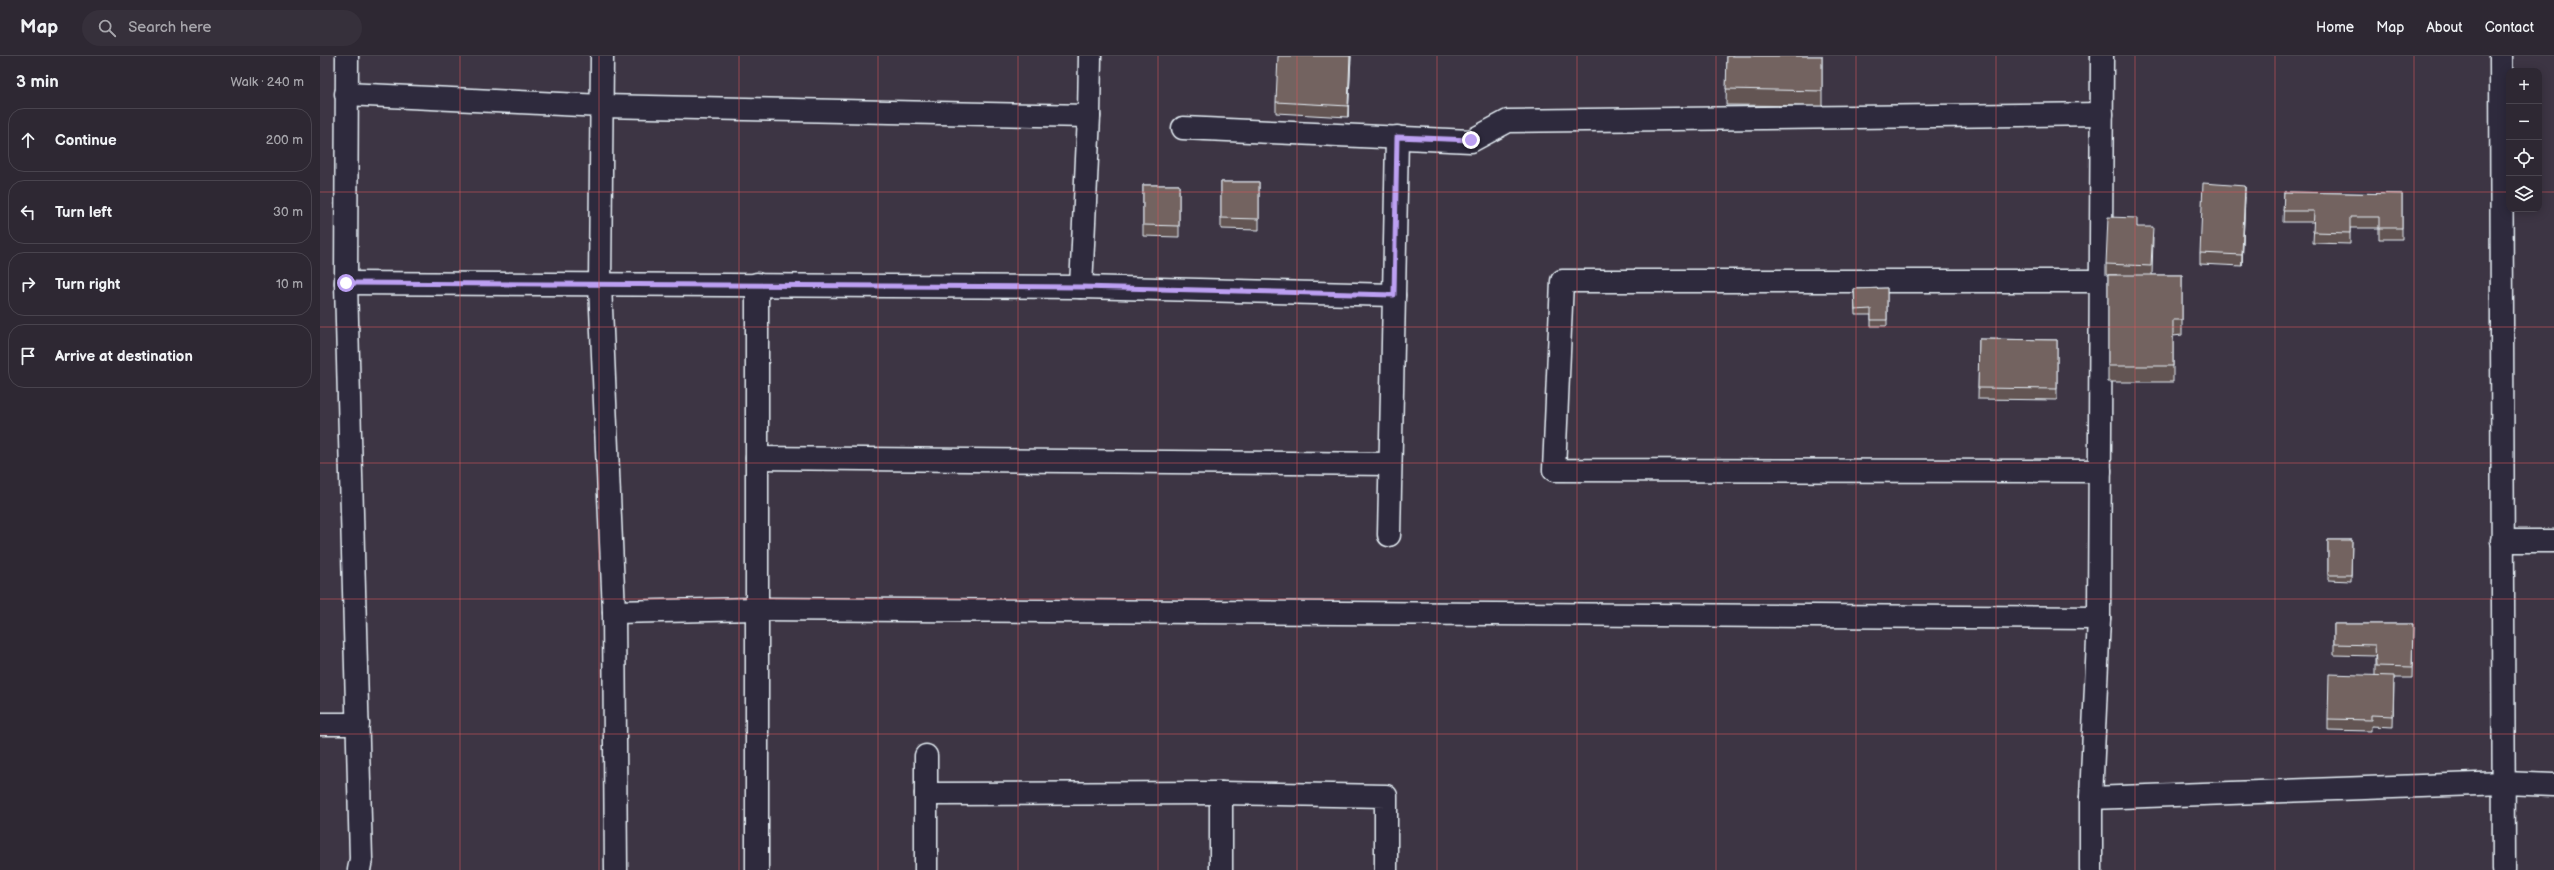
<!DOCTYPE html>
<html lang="en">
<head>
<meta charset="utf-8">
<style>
	:root { --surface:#2e2833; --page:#36303b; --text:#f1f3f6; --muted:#a7a6ac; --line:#49444e }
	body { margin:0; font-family:"Balsamiq Sans",sans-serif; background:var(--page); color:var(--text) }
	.controls { position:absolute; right:12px; top:12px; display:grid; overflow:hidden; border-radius:8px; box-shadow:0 2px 10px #0003 }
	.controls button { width:36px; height:36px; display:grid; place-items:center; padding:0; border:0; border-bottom:1px solid var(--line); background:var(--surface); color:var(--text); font:20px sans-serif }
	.stop { position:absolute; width:12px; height:12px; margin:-9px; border:3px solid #bca0f2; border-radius:50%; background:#fff }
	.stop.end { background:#bca0f2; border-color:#fff; box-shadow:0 1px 4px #0008 }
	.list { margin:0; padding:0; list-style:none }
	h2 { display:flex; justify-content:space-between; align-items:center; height:52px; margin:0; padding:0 16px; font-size:17px }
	h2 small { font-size:13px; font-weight:400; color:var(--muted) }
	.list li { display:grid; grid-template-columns:26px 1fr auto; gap:12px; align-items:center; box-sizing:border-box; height:64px; margin:0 8px 8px; padding:0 8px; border:1px solid var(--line); border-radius:16px }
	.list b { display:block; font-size:15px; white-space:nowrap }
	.list em { font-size:13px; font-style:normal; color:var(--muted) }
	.icon { flex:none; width:22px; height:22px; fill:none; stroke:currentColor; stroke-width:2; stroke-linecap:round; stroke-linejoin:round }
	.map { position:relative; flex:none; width:2234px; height:814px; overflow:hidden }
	header { display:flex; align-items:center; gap:24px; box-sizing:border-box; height:56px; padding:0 20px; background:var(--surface); border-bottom:1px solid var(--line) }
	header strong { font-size:19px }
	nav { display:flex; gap:22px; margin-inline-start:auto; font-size:14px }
	.search { width:280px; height:36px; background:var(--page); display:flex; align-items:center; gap:10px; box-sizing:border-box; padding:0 14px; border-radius:22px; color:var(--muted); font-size:15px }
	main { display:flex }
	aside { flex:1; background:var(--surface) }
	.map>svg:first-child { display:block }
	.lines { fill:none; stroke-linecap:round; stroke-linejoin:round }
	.minor-casing { stroke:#e8f1f8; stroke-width:25 }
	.minor { stroke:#2f2a3d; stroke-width:22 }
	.wall { fill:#635553; stroke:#e8f1f8 }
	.shaded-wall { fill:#504543; stroke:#e8f1f8 }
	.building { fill:#736360; stroke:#e8f1f8 }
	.route { stroke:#bca0f2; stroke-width:5 }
	.grid { fill:none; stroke:#da5a5c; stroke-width:1; stroke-opacity:0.55 }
</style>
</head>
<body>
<header>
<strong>Map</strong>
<div class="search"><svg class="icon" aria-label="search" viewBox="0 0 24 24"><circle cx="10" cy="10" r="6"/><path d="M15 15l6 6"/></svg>Search here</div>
<nav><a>Home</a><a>Map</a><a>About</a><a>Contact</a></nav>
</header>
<main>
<aside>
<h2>3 min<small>Walk · 240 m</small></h2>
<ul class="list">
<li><svg class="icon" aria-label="ahead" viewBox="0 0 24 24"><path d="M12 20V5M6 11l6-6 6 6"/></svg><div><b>Continue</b></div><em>200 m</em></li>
<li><svg class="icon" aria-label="left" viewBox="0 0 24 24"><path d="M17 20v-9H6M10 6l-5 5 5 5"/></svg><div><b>Turn left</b></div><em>30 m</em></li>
<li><svg class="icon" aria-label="right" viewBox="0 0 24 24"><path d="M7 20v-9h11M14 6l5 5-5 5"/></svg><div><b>Turn right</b></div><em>10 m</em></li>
<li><svg class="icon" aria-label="arrive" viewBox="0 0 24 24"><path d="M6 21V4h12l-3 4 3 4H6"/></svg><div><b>Arrive at destination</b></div></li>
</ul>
</aside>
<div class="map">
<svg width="2234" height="814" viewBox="0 0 2234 814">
	<rect width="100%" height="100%" fill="#3d3544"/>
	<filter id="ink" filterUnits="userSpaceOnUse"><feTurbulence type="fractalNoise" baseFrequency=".025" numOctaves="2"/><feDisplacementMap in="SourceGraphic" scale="8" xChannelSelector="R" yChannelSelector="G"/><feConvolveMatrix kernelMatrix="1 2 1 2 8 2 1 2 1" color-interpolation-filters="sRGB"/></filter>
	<g filter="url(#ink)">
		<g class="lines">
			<defs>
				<g id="minor">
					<path d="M27,0l-1,227 15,576 -2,11"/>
					<path d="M282,0l-2,229 14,327 2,258"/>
					<path d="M2181,0l3,814"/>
					<path d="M26,38l256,12 487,10"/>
					<path d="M863,72l288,13 37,-20 594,-7"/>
					<path d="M26,227l735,4 313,8 -5,240"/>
					<path d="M437,228v586"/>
					<path d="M761,231l8,-171 1,-60"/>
					<path d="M1074,239l3,-158"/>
					<path d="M437,402l633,6"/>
					<path d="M1780,415l-546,-1 8,-189h539"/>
					<path d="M2182,485h52"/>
					<path d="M294,556l143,-3 1342,9"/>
					<path d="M0,668h38"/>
					<path d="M606,700v114"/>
					<path d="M606,738l295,-1 165,3v74"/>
					<path d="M1771,742l414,-15 49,2"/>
					<path d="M901,814v-77"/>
					<path d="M1771,814v-72l8,-180 3,-562"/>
				</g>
			</defs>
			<use href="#minor" class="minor-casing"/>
			<use href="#minor" class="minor"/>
		</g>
		<g class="wall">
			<path d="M1031,0l-3,61 -72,-4v-11z"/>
			<path d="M1407,0h95v50l-96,-1z"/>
			<path d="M901,126h38v48l-38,-1z"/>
			<path d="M823,129h36v52l-36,-1z"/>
			<path d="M1964,136l118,2v45h-23v-11h-29v16l-37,-1 1,-21h-31z"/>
			<path d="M1925,141l-3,69 -42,-2v-11z"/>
			<path d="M1817,171l16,11 -1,37h30v60l-9,1v46h-65v-107h9h-11v-11z"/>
			<path d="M1567,232v38h-16v-11h-16l-1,-26z"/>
			<path d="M1659,283l78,1v60l-79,-1z"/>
			<path d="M2008,484h24l-1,41 -23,-1z"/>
			<path d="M2014,568h79l-1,54h-18l-1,49 -22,-1v5l-43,-1v-11l47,-43v-20l-41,-1z"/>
		</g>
		<g class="shaded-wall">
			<path d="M1030,0h1l-3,61v-11z"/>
			<path d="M1925,130v11l-3,69v-11z"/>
		</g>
		<g class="building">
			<path d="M958,0h72l-2,50 -72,-4z"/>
			<path d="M1407,0h95v35l-96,-2z"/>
			<path d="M901,126h38v37l-38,-1z"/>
			<path d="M1883,127l42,3 -3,69 -42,-2z"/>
			<path d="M823,129h36v41l-36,-1z"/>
			<path d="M1964,136l118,2v34h-23v-11h-29v16l-37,-1 1,-21h-31z"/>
			<path d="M1788,161l29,1v9h16l-2,39 -45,-2z"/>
			<path d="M1788,219h74v45h-9v46h-65z"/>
			<path d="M1567,232v32h-16v-11l-16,1 -1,-21z"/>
			<path d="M1659,283l78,1v49l-79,-1z"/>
			<path d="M2008,484h24l-1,35h-23z"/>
			<path d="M2014,568h79l-1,43 -36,-1 -1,-21 -41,-1z"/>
			<path d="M2009,618l65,2 -1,40 -22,-1v5l-43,-1z"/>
		</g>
	</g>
	<g class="lines" filter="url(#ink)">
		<path class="route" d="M26,227l735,4 313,8 3,-158 74,3"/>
	</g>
	<path class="grid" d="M140,0v814M279,0v814M419,0v814M558,0v814M698,0v814M838,0v814M977,0v814M1117,0v814M1257,0v814M1396,0v814M1536,0v814M1676,0v814M1815,0v814M1955,0v814M2094,0v814M0,136h2189M2219,136h15M0,271h2234M0,407h2234M0,543h2234M0,678h2234"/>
</svg>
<div class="controls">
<button>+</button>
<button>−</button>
<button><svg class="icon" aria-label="locate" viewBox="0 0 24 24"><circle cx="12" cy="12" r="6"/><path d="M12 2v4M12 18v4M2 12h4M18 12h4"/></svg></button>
<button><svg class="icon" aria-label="layers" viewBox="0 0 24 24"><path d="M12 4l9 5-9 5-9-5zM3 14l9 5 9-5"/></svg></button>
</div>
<div class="stop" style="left:26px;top:227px"></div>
<div class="stop end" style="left:1151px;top:84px"></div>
</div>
</main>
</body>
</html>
